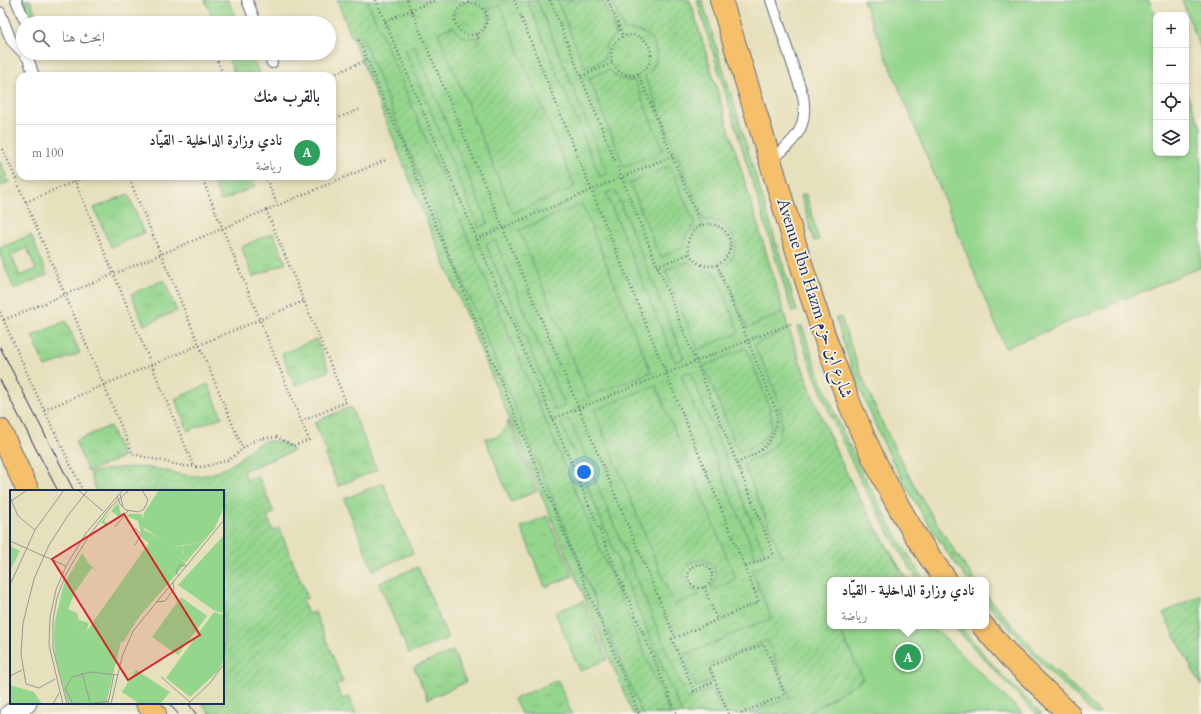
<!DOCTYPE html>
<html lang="ar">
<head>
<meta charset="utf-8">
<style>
	:root { --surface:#fff; --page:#f2f2f3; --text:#2b2b33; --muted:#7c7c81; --line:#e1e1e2; --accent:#b45309 }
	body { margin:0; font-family:"EB Garamond",Amiri,serif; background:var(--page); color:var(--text); direction:rtl }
	.controls { position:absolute; right:12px; top:12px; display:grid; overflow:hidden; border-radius:8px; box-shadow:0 2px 6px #0003 }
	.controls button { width:36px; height:36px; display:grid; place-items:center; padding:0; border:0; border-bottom:1px solid var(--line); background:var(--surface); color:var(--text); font:20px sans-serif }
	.you { position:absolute; left:584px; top:472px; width:14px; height:14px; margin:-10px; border:3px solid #fff; border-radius:50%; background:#1a73e8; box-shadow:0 0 0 6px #1a73e833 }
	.badge { display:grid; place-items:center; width:26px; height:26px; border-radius:50%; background:var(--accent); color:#fff; font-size:13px; font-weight:700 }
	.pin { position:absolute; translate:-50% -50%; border:2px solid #fff; box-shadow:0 1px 4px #0006 }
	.popup { position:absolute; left:827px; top:577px; width:162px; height:52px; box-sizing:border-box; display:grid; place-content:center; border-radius:8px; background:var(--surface); filter:drop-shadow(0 1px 3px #0005); font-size:13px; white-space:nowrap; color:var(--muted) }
	.popup b { font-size:15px; color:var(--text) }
	.popup::after { content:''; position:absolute; left:50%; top:100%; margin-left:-8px; border:8px solid transparent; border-top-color:var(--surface) }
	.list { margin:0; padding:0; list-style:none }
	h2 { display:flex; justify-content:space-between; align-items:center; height:52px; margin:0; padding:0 16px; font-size:17px }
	h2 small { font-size:13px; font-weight:400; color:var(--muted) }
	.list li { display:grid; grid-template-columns:26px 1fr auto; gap:12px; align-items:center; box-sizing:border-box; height:56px; padding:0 16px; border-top:1px solid var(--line) }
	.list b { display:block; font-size:15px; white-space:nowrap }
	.list p { margin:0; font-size:13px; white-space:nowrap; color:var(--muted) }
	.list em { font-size:13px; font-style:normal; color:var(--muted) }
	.icon { flex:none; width:22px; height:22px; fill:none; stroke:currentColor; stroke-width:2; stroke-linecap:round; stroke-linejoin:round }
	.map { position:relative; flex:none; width:1201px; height:714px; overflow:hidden; direction:ltr }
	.search { position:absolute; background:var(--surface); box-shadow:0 2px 6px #0003; left:16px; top:16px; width:320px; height:44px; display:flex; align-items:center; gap:10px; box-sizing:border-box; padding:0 14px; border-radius:22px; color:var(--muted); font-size:15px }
	.panel { position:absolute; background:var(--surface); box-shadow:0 2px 6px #0003; left:16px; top:72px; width:320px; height:108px; border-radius:12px; direction:rtl }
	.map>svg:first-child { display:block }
	.grass { fill:url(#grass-tufts); stroke:#588276; fill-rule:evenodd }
	.park { fill:url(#park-crowns); stroke:#588276 }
	.garden { fill:url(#garden-furrows); stroke:#588276 }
	.pitch { fill:#95d68d; stroke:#588276 }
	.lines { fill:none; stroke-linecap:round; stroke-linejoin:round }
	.lane-casing { stroke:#626d7f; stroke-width:12 }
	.street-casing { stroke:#626d7f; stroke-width:21 }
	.primary-casing { stroke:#626d7f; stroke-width:24 }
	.path { stroke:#626d7f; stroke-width:2.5; stroke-dasharray:1 3; stroke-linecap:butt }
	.lane { stroke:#fff; stroke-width:10 }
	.street { stroke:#fff; stroke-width:19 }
	.primary { stroke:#f6c06b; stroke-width:22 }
	.tram { stroke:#1b2f5e; stroke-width:1 }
	.labels { text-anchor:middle; stroke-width:3.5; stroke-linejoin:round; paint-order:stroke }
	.street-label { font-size:18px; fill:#1b2f5e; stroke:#f7f3e8 }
	.inset-road { fill:none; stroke:#959996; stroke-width:1 }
	.view { fill:#d62828; fill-opacity:0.15; stroke:#d62828; stroke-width:2 }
	.inset-edge { fill:none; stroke:#1b2f5e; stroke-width:2 }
</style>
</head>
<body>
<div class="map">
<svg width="1201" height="714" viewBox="0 0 1201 714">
	<defs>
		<pattern id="grass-tufts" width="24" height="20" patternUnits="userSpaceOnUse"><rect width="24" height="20" fill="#95d68d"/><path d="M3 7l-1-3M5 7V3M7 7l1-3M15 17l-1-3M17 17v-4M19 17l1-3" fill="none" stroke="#80b87c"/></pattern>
		<pattern id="park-crowns" width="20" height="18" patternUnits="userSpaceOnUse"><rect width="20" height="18" fill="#95d68d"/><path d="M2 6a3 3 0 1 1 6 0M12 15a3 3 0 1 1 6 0" fill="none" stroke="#80b87c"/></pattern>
		<pattern id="garden-furrows" width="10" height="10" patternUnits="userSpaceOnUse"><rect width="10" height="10" fill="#95d68d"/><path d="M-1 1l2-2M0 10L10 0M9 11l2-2" fill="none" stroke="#80b87c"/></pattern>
	</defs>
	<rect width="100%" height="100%" fill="#f7f3e8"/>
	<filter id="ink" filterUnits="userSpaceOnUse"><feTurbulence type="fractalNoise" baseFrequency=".025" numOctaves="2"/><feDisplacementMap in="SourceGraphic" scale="8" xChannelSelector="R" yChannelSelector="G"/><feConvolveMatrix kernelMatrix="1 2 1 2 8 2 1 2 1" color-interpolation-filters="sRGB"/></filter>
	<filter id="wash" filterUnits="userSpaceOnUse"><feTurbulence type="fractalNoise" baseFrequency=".012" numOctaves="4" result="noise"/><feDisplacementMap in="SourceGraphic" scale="16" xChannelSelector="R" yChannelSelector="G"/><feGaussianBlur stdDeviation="0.9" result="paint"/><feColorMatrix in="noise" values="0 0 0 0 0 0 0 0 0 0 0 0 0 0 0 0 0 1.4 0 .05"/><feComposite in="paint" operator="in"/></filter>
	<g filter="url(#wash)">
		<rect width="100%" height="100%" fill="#e7e0bc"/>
		<g class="grass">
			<path d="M205,0h23l10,23h-23z"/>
			<path d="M697,0h5l95,311 -5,1z"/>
			<path d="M226,53h24l10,22 -24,1z"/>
			<path d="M211,176h40l5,10 -35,15z"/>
			<path d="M128,194l16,39 -33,14 -17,-39z"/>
			<path d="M806,194l13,46 -5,1 -13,-46z"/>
			<path d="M273,233l13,30 -33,14 -12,-30z"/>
			<path d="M31,235l16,40 -33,14 -14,-35v-6zM27,248l9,21 -16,7 -9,-21z"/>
			<path d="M164,280l13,31 -33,14 -13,-31z"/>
			<path d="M841,317c30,94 76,183 134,263h-7c-60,-77 -105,-169 -132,-262z"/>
			<path d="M66,321l14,32 -35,14 -13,-31z"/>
			<path d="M802,326c30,90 70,174 122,254h-6c-52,-79 -90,-164 -121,-253z"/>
			<path d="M316,339l13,32 -34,15 -13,-32z"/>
			<path d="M208,384l14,33 -34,14 -13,-32z"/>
			<path d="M351,407l26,63 -39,16 -13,-31 3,-1 -14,-32z"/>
			<path d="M508,421l29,70 -26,11 -26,-64c12,2 20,-5 23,-17z"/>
			<path d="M110,426l13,31 -35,15 -13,-31z"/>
			<path d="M383,483l30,70 -40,17 -29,-71z"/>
			<path d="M547,516l26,60 -28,11 -24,-60z"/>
			<path d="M418,567l30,71 -39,16 -30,-71z"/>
			<path d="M986,595l50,57 65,62h-7l-55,-53 -53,-59z"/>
			<path d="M583,601l24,58 -27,12 -25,-59z"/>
			<path d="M953,626h6l43,49 40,39h-6l-5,-5z"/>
			<path d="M453,651l13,31 -38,17 -14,-32z"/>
			<path d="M558,680l14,34h-51l-7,-15z"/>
		</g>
		<path class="park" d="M337,0h353l99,330 26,73 30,68 17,33 45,76h-77v46h23l-11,9 -35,79h-174l-215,-514z"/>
		<g class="garden">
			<path d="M24,0h6l9,23h-8z"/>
			<path d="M337,0h30l303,714h-28l-281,-679 -9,3z"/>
			<path d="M527,0h10l71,173 -8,4z"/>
			<path d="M557,0h45l14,34 -10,11 -2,15 -19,8z"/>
			<path d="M612,0h78l94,312 -37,16 -25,-59c25,-19 12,-50 -18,-49l-59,-143c23,-20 9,-50 -21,-47z"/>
			<path d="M500,5l75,182 -62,26 -75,-180 15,-7c5,10 12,13 23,11l2,5 3,-1 -2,-5c9,-7 12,-16 8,-27z"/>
			<path d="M414,45l74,178 -9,5 -74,-179z"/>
			<path d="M609,70l11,9 15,2 28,69 -39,17 -35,-89z"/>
			<path d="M0,162l9,20 -9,4z"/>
			<path d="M670,166l25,58 -9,11 -3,13 -23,9 -30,-74z"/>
			<path d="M615,190l69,168 -9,4 -69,-169z"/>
			<path d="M582,204l69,168 -63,25 -69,-167z"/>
			<path d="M495,240l70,166 -10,4 -69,-166z"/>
			<path d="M689,262l11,9 15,1 24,60 -41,18 -33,-80z"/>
			<path d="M789,329c23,71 51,137 88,201 10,17 19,35 30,50h-77v46h23l-11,9 22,44 -57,35h-57l40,-17 -23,-57 -60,25 6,14 -17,8 -13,-31 88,-38 -19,-48 30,-13 -39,-94c11,-4 24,-9 31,-18 21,-27 -8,-74 -20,-100z"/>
			<path d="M746,348c6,13 11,27 16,40 15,35 16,50 -23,64l-35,-86z"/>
			<path d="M690,371l75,183 -9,3 -75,-182z"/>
			<path d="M656,385l80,194 -21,10h-4l6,-12 -4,-12 -11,-6 -13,4 -6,11 4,13 13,6 -2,3 -24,9 -80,-195z"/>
			<path d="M570,420l117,279 26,-10 11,25h-42l-121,-291z"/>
			<path d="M265,441c12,0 20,0 28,10l-50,20 4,9 11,-5 16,38 -7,3 6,15 6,-3 29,70 -6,2 6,14 7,-2 28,70 -7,3 6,14 7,-3 7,18h-146l-8,-11h21v-212h-127l-6,-18c20,-5 40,-7 61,-5 18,2 35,11 54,7 11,-2 21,-6 30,-13 11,-8 17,-16 30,-21z"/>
			<path d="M1201,595v91l-38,-73z"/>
		</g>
		<g class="pitch">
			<path d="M863,0h286l7,17v136h30v-62l15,36v140l-196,81z"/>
			<path d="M1182,0h19v49z"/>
			<path d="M853,626h79l91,88h-216l56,-35 -21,-45z"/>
		</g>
	</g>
	<g filter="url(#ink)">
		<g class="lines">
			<defs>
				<g id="lane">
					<path d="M16,0l10,23"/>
					<path d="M247,0l9,23"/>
					<path d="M0,12l11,28 17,18 6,18"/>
					<path d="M268,53l4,10"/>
					<path d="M770,162c23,-21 39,-32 33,-66l-32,-96"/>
				</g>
				<path id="street" d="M10,714l17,-11"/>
				<g id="primary">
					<path d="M721,0c22,71 44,142 65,214 38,127 79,258 160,366"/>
					<path d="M0,430l28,61"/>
					<path d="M983,626l27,31 59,57"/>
					<path d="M147,703l8,11"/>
				</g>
			</defs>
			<use href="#lane" class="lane-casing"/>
			<use href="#street" class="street-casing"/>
			<use href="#primary" class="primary-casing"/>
			<g class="path">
				<path d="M376,0l301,714"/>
				<path d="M407,0l268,637"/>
				<path d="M514,0l245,602 -87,37 22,52 21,-10"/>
				<path d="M550,0l224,555 -29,12"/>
				<path d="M608,0l15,36"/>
				<circle cx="471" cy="19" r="16"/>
				<path d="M385,21l50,-21"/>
				<path d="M476,34l3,6"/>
				<circle cx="631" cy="55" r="20"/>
				<path d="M359,40l280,674"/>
				<path d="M214,54l10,22"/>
				<path d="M638,73l63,153"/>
				<path d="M329,76l38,-16"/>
				<path d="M581,76l32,-13"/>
				<path d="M332,120l29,-11"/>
				<path d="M3,149l130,305 50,12 20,1 26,-7 21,-17 8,-4 19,-2 16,9 16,-6 -108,-264"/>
				<path d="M73,176l121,291"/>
				<path d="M128,176l115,273"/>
				<path d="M265,176l13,30"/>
				<path d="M26,202l61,-26"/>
				<path d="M266,210l80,192 -44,19"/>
				<circle cx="709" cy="245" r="21"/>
				<path d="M476,239l196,-83"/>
				<path d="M717,265l59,145c2,32 -13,41 -39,53"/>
				<path d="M657,266l32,-12"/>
				<path d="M0,312l35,79 48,100"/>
				<path d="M4,320l382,-160"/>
				<path d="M44,410l260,-109"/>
				<path d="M552,419l240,-96"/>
				<circle cx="700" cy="576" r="12"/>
				<path d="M704,587l13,33"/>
				<path d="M729,714l-20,-47 55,-23 21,51 -46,19"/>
			</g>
			<use href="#lane" class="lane"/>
			<use href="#street" class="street"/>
			<use href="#primary" class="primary"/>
			<g class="tram">
				<path d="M0,347l74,144"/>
				<path d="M0,380l58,111"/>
				<path d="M169,703l9,11"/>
				<path d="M188,703l8,11"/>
			</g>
		</g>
	</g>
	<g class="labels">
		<g class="street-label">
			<text transform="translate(815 298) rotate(72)" y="6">Avenue Ibn Hazm شارع ابن حزم</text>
		</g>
	</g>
	<g transform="translate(10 490)">
		<rect width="214" height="214" fill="#e7e0bc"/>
		<path d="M214,17l-9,21 -29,34 -10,-6 4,1 4,-5 -1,-6 18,-4z" fill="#95d68d"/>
		<path d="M148,49l15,8 10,-1 1,5 -5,7 7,5 -48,55 -15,24 -10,-3 -3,5 -24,-12 63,-89zM0,56l10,5 -10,20z" fill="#95d68d"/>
		<path d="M108,13l3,11 -2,3 -8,-6 -7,10 4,3 -2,2 -5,-4zM119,24h13l2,16 36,19 -3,4v-5l-7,1 7,4 -2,2 -12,-12 -11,2 -58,82 -3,-1 58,-83 -7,-5 -4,-17 -11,-5 -4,3zM72,63l7,11 8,7 -5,-3 -17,24 -7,17 9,4 2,7 10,3 -3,9 -31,-12 9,-36zM138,70l2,4h5l-14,19 -6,-4zM156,80l8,6 -32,36 -4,-2 9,-8 -1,-3 11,-15 4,-1zM124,91l6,4 -12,18 -7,-5zM107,107l-20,30 3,2 -3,4 7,4 4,-5 -9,-5 2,-3 9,6 4,-5 3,3 7,-10 7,1 6,-8 4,3 -18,28 -10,-3 -3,5 -19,-10zM110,109l7,5 -15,20 -2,-1 1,-4 -3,3 -2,-2zM126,180l34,22 -10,12h-24l1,-2 -15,-10z" fill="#95d68d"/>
		<path d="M149,0h65v17l-10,19 -13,16 -28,5 -32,-21 3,-13zM214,45v78l-9,-2 -37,-26zM171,107l26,19 -29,39 -26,-18zM204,122l10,3v45l-6,11 -28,26 -24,-19zM47,129l53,24 3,-4 8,2 -15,63h-38l-13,-49 -1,-21 1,-14zM0,195l24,7 8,12h-32z" fill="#95d68d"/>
		<path class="inset-road" d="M68,0l25,21M110,4l3,13M107,6l3,8 6,6 13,2 5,-3 4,-9 -6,-10M0,7l8,19 17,14M0,12l17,-12M105,37l13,-16M0,51l56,25M125,55l6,-10 -6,-7M169,86l-3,-4 4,-7 7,1M0,95l25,-55 29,-40M146,112l9,-1 9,-12 -1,-7M72,183l8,29M0,186l12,-6M151,187l29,25M45,189l-16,9 -13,-4 -5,-30 2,-31 11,-44 15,-34 20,-31 19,-24M43,214l6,-11M53,214l-14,-59 1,-28 6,-27 10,-24 20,-33 37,-43M57,214l-14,-56v-28l4,-22 9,-24 22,-37 22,-29 19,-18M63,214l-8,-15 7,-12 18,-5 28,3M76,214l23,-3M98,214l6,-30M101,214l11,-47 11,-26 91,-111M178,214l22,-21 14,-19"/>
		<path class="view" d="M114,24l76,121 -72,45 -76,-121z"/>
		<rect width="214" height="214" class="inset-edge"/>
	</g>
</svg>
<div class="controls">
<button>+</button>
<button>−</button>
<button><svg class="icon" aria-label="locate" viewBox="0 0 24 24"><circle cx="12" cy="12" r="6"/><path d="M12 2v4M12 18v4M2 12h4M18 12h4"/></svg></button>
<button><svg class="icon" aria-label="layers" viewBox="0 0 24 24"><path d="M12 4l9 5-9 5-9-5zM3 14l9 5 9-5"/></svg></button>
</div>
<div class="you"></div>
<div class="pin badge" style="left:908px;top:657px;background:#2e9e5b">A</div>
<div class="popup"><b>نادي وزارة الداخلية - القيّاد</b>رياضة</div>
<div class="search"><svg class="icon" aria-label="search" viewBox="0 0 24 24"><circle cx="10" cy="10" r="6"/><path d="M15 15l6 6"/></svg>ابحث هنا</div>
<section class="panel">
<h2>بالقرب منك<small></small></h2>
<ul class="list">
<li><span class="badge" style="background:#2e9e5b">A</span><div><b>نادي وزارة الداخلية - القيّاد</b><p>رياضة</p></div><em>100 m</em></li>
</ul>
</section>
</div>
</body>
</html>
